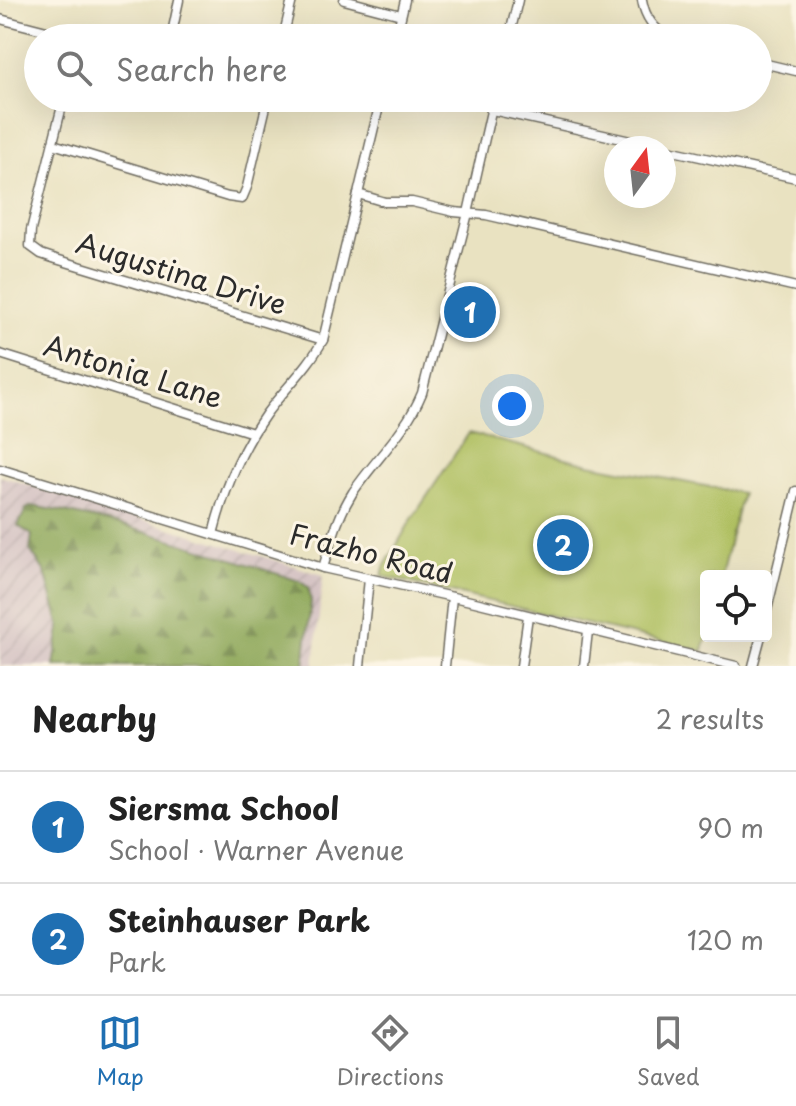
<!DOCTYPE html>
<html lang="en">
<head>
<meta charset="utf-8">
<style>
	:root { --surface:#fff; --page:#f6f6f6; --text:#222; --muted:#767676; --line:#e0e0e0; --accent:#1f6fb2 }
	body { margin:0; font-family:"Playpen Sans",sans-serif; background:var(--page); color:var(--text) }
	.controls { position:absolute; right:24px; bottom:24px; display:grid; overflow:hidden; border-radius:8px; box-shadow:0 8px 32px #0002 }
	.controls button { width:72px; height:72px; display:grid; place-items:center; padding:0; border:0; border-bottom:2px solid var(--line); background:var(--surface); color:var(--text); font:40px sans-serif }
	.compass { position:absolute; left:604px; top:136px; width:72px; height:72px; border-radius:50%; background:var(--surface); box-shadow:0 8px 32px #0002; rotate:15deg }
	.you { position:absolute; left:512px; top:406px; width:28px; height:28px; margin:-20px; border:6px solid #fff; border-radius:50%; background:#1a73e8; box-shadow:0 0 0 12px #1a73e833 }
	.badge { display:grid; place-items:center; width:52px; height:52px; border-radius:50%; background:var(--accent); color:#fff; font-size:26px; font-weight:700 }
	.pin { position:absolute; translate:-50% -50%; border:4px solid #fff; box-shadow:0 2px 8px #0006 }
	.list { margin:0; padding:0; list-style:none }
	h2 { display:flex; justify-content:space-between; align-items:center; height:104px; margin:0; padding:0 32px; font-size:34px }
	h2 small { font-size:26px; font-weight:400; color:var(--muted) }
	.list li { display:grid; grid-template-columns:52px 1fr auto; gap:24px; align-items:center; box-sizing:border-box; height:112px; padding:0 32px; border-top:2px solid var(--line) }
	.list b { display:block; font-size:30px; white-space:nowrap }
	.list p { margin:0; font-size:26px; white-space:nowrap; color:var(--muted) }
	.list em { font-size:26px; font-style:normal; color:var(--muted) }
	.icon { flex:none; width:44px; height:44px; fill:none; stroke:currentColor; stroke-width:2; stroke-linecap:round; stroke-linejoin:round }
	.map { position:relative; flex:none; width:796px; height:666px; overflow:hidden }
	.search { position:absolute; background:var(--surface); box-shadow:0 8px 32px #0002; left:24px; right:24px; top:24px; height:88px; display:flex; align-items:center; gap:20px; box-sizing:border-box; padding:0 28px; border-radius:44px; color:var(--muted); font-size:30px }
	.sheet { height:328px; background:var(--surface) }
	nav { display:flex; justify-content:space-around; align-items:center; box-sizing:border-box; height:112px; border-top:2px solid var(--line); background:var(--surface); font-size:22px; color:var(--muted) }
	nav a { display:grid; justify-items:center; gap:4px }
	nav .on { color:var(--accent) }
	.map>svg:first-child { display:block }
	.industrial { fill:url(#industrial-furrows) }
	.green { fill:#afbf61; stroke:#6d7546; stroke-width:2 }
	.forest { fill:url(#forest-firs); stroke:#5b6841; stroke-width:2 }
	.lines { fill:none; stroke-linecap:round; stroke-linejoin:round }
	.street-casing { stroke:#6e6b60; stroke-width:11 }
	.street { stroke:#fff; stroke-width:8 }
	.labels { text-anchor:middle; stroke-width:6; stroke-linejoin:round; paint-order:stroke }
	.street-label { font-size:28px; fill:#2b2b2b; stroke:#fcf5e5 }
</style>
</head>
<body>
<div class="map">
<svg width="796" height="666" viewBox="0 0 796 666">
	<defs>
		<pattern id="industrial-furrows" width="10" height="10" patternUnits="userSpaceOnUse" patternTransform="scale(2)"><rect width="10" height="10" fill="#d2bfc1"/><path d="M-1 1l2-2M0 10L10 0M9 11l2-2" fill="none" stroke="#b4a4a6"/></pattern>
		<pattern id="forest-firs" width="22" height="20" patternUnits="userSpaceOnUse" patternTransform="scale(2)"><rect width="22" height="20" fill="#8ba657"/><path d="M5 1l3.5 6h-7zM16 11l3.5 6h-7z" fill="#728748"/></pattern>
	</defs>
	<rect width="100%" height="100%" fill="#fcf5e5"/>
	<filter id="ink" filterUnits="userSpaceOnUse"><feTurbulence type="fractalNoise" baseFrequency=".0125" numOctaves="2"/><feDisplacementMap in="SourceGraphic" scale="16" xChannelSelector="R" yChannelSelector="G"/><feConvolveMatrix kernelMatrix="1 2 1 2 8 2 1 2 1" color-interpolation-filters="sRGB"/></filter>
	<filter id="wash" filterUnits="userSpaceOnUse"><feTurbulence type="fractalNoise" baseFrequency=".006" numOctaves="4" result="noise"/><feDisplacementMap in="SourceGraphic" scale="32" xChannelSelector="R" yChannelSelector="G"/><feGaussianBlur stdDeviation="1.8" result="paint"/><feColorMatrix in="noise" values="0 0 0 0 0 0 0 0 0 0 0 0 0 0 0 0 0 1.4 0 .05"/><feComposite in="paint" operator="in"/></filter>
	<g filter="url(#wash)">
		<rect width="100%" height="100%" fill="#e9e2c1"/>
		<path class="industrial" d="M0,476l323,99 -9,91h-314z"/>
		<path class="green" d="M469,433l120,31 153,29 -21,83h-15l1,60 -4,15 -321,-75 2,-9 26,-45z"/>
		<path class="forest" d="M32,506c91,15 180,46 267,75l9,6 3,14 -7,65h-250l6,-39 -15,-55 -15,-22 2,-15 -14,-9 8,-17z"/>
	</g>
	<g filter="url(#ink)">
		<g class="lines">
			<defs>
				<g id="street">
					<path d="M344,0l57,15"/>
					<path d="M642,0c3,18 12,30 28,38"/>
					<path d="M0,19l74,19"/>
					<path d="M171,38l8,-38"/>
					<path d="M283,38l9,-38"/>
					<path d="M396,38l9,-38"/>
					<path d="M509,38l9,-38"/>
					<path d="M758,62l38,9"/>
					<path d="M64,98l-33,132 -1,16 11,8 15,5 267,81"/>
					<path d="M492,110l170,38"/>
					<path d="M53,144l175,53 14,2 5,-12 21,-89"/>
					<path d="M664,149l132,29"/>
					<path d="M358,194l27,8h27l42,10 32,3 310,72"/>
					<path d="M0,354l253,79"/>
					<path d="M0,469l323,99 152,34 261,64"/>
					<path d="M213,534c11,-44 27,-83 53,-120 19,-26 42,-46 57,-74l58,-242"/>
					<path d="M323,568c8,-27 15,-52 30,-76 23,-34 53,-60 69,-99l46,-180 26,-115"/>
					<path d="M766,614l30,-123"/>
					<path d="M360,666l9,-87"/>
					<path d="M445,666l7,-69"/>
					<path d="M521,666l7,-50"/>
					<path d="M584,666l4,-35"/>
					<path d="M753,666l8,-30"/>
				</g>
			</defs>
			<use href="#street" class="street-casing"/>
			<use href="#street" class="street"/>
		</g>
	</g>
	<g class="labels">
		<g class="street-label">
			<text transform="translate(181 274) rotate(17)" y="10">Augustina Drive</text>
			<text transform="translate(133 372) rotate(17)" y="10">Antonia Lane</text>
			<text transform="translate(371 554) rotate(14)" y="10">Frazho Road</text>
		</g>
	</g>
</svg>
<div class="controls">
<button><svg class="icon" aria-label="locate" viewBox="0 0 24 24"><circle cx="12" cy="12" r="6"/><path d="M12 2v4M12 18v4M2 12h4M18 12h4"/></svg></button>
</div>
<svg class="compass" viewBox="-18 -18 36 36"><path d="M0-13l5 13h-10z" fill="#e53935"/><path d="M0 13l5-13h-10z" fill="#767676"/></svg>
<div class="you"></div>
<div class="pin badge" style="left:470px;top:312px">1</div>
<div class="pin badge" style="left:563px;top:545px">2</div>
<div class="search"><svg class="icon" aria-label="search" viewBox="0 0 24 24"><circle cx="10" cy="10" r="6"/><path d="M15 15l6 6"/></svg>Search here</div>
</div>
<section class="sheet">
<h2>Nearby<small>2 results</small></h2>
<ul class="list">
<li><span class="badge">1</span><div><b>Siersma School</b><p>School · Warner Avenue</p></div><em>90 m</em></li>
<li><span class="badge">2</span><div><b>Steinhauser Park</b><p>Park</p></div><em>120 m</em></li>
</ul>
</section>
<nav>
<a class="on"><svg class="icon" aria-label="map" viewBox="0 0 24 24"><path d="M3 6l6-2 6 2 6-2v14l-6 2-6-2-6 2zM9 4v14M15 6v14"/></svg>Map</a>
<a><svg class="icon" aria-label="directions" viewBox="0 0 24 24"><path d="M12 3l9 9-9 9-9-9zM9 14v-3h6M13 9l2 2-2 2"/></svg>Directions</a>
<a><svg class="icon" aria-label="saved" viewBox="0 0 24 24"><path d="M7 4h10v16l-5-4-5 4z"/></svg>Saved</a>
</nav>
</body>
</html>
